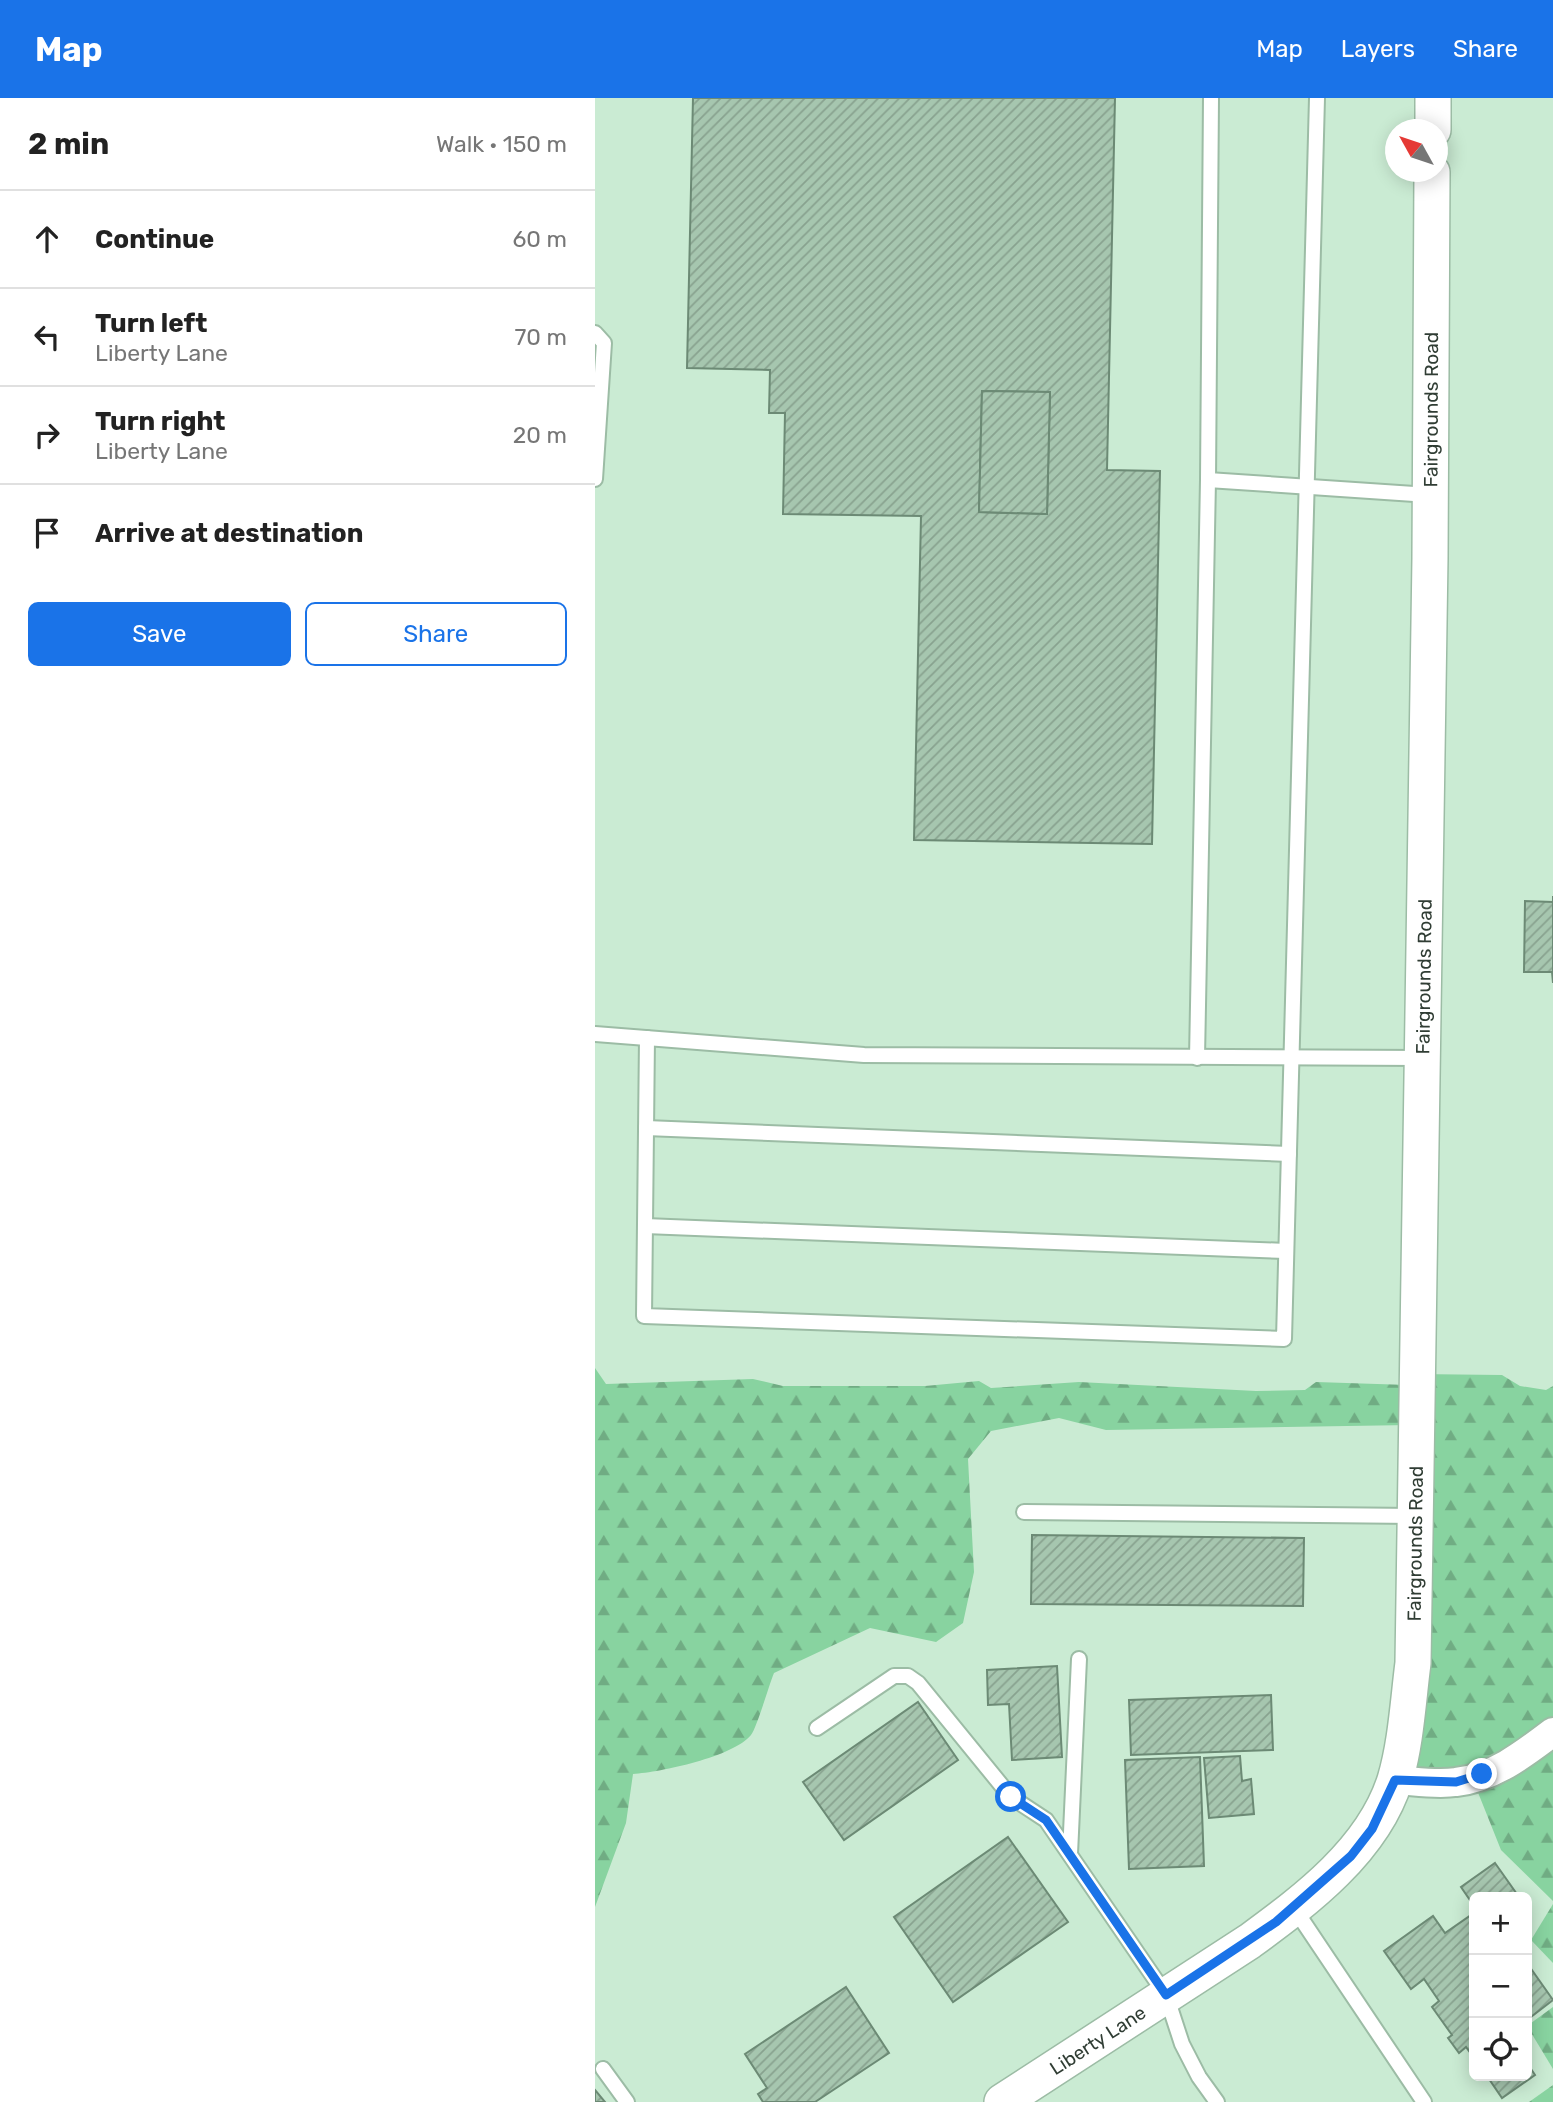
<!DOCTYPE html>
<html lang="en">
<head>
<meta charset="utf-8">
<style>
	:root { --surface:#fff; --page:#f2f2f2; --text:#222; --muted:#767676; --line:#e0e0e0; --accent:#1a73e8 }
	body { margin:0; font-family:Rubik,sans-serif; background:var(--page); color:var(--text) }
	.controls { position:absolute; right:21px; bottom:21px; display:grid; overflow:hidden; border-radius:10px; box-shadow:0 4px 18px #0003 }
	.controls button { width:63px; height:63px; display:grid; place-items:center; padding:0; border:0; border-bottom:2px solid var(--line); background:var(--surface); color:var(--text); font:35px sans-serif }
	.compass { position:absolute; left:790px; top:21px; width:63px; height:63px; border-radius:50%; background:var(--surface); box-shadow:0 4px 18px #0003; rotate:310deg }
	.stop { position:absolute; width:21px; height:21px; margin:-16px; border:5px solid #1a73e8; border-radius:50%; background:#fff }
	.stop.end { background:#1a73e8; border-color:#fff; box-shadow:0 2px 7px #0008 }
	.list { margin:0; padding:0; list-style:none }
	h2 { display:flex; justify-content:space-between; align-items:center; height:91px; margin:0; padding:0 28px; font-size:30px }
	h2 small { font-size:23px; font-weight:400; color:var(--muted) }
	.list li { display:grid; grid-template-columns:46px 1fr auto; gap:21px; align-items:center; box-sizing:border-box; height:98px; padding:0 28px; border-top:2px solid var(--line) }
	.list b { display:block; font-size:26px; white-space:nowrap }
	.list p { margin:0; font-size:23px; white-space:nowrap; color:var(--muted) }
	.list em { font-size:23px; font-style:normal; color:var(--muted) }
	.actions { display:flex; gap:14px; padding:21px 28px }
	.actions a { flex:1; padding:16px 0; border:2px solid var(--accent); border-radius:10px; text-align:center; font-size:24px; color:var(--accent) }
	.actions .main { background:var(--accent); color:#fff }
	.icon { flex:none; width:38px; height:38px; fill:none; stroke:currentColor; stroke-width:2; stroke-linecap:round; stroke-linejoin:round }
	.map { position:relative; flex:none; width:958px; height:2004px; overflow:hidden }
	header { display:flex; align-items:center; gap:42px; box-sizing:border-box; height:98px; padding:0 35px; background:var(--accent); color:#fff }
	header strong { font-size:33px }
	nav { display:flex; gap:38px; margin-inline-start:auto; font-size:24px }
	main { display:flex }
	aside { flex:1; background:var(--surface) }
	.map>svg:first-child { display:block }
	.forest { fill:url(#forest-firs) }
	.building { fill:url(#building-hatch); stroke:#6c8a75; stroke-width:2; fill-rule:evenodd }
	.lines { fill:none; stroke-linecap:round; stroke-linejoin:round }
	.service-casing { stroke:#9cbca5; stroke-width:18 }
	.minor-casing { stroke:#9cbca5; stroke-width:32 }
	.tertiary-casing { stroke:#9cbca5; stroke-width:38 }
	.service { stroke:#fff; stroke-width:14 }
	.minor { stroke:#fff; stroke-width:28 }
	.tertiary { stroke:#fff; stroke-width:35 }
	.route { stroke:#1a73e8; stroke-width:9 }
	.labels { text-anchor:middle; stroke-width:7; stroke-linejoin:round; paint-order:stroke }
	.street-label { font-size:19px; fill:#303d34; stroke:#caebd3 }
</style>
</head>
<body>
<header>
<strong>Map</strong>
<nav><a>Map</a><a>Layers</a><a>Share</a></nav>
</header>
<main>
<aside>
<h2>2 min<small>Walk · 150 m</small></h2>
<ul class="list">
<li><svg class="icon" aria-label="ahead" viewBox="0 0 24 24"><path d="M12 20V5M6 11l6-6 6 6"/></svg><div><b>Continue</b></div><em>60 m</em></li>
<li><svg class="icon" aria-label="left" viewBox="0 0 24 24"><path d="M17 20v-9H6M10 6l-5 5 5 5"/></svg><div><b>Turn left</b><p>Liberty Lane</p></div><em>70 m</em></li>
<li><svg class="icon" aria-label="right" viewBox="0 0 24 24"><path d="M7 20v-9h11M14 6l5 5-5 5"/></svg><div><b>Turn right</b><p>Liberty Lane</p></div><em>20 m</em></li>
<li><svg class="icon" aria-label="arrive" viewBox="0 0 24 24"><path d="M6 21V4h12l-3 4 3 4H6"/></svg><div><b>Arrive at destination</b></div></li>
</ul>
<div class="actions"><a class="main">Save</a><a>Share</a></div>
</aside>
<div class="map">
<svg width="958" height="2004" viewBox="0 0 958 2004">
	<defs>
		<pattern id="forest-firs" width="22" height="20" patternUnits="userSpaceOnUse" patternTransform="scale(1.75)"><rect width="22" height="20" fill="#88d3a0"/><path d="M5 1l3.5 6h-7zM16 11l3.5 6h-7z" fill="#70ac83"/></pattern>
		<pattern id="building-hatch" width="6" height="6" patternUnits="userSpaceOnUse" patternTransform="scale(1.75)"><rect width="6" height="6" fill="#a6c6af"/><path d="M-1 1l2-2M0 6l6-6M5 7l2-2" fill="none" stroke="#88a28f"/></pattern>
	</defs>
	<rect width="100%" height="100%" fill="#caebd3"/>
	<g class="forest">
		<path d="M0,1270l11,16 147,-5 30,7h142l54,-5 12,7 88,-6 177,9 49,-1 11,-8 92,3 8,-11 86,1 18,11 26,4 7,-4v515l-52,-51 -28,-70 -66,1 3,-356 -304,5 -47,-12 -68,13 -23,28 6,113 -11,51 -27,19 -66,-14 -96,45c-5,12 -17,54 -23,62 -18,22 -90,37 -118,39l-7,49 -31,84z"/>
		<path d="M958,1806v59l-22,-23z"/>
		<path d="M958,1909v62l-26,-43z"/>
		<path d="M958,1987v17h-24z"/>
	</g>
	<g class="building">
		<path d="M98,0h422l-8,372 53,1 -8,373 -238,-4 7,-324 -138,-2 2,-101h-16l1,-43 -83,-2zM387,293l68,1 -3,122 -68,-2z"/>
		<path d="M387,293l68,1 -3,122 -68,-2z"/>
		<path d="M958,798v87l-1,-11h-28l1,-71 28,1z"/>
		<path d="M437,1437l272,3 -1,68 -272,-2z"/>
		<path d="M462,1568l5,91 -50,3 -3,-56 -21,1 -1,-35z"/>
		<path d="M676,1597l2,55 -142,5 -2,-55z"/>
		<path d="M323,1604l40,58 -114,80 -41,-58z"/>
		<path d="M645,1658l2,25 9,-2 3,35 -45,4 -5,-60z"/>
		<path d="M605,1659l4,109 -75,3 -4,-109z"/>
		<path d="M413,1739l60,85 -115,80 -59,-85z"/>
		<path d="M900,1765l24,34h-45v9l-13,-19z"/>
		<path d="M879,1815v145l-8,-11 -7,6 -11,-15 4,-3 -20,-28 7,-6 -15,-22 -13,10 -27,-38 49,-35 12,17z"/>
		<path d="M932,1865l26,37 -26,20z"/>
		<path d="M251,1889l43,66 -74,49h-52l-5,-8 9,-6 -22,-34z"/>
		<path d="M932,1965l8,12 -33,23 -15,-22h40z"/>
		<path d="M0,1992l10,12h-10z"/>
	</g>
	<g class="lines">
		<defs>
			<g id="service">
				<path d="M0,235l9,10 -9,136"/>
				<path d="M613,382l221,15"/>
				<path d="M0,936l269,21 558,3"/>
				<path d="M52,940l-3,278 640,23 33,-1241"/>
				<path d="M602,960l11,-578 3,-382"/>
				<path d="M51,1030l643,26"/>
				<path d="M50,1128l641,25"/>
				<path d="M429,1414l391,4"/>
				<path d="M222,1630l77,-52h14l10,7 93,114 35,23 120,175 16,49 17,33 18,25"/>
				<path d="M475,1756l9,-195"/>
				<path d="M699,1810l130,194"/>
				<path d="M8,1971l24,33"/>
			</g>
			<path id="minor" d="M800,1682c19,1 41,5 61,2 37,-4 68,-28 97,-50"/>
			<g id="tertiary">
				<path d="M838,32v-32"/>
				<path id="s1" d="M407,2004l248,-161c56,-41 123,-91 145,-161 11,-37 13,-78 18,-117l17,-1105 2,-386"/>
			</g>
		</defs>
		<use href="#service" class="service-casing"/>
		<use href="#minor" class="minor-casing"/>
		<use href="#tertiary" class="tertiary-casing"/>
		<use href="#service" class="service"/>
		<use href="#minor" class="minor"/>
		<use href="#tertiary" class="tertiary"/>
	</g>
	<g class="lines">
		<path class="route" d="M416,1699l35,23 120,175 110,-73 75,-66 21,-27 23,-49 61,2 26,-8"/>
	</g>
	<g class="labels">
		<g class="street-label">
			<text dy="7" stroke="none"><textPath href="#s1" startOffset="1888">Fairgrounds Road</textPath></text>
			<text dy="7" stroke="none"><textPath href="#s1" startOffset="1321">Fairgrounds Road</textPath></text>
			<text dy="7" stroke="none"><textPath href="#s1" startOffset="754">Fairgrounds Road</textPath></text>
			<text dy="7" stroke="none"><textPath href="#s1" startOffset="114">Liberty Lane</textPath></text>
		</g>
	</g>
</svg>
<div class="controls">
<button>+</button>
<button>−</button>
<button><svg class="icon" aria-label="locate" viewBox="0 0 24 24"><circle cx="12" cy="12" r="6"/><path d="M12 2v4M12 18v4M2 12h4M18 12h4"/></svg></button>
</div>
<svg class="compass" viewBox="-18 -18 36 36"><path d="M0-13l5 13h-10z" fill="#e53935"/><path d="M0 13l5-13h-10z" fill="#767676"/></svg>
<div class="stop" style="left:416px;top:1699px"></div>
<div class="stop end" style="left:887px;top:1676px"></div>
</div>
</main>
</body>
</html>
